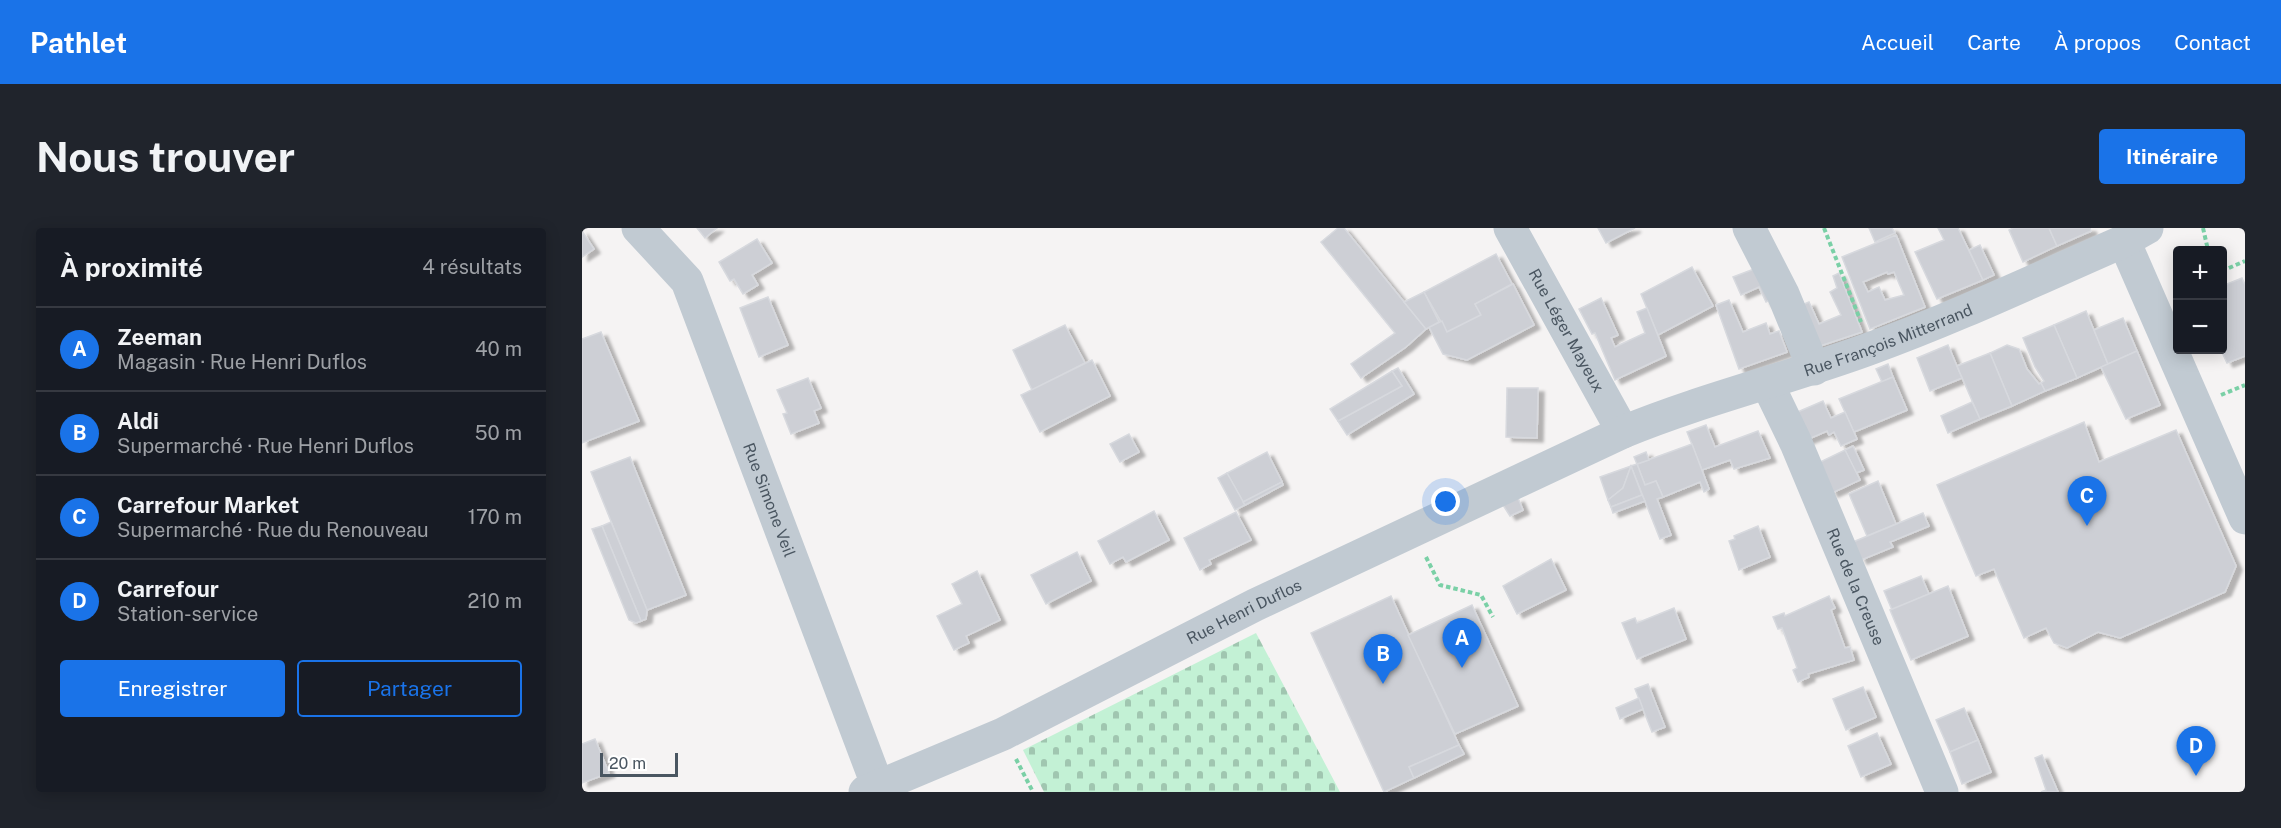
<!DOCTYPE html>
<html lang="fr">
<head>
<meta charset="utf-8">
<style>
	:root { --surface:#171b24; --page:#20242c; --text:#f1f3f6; --muted:#9ea1a6; --line:#363941; --accent:#1a73e8 }
	body { margin:0; font-family:"Public Sans",sans-serif; background:var(--page); color:var(--text) }
	.controls { position:absolute; right:18px; top:18px; display:grid; overflow:hidden; border-radius:6px; box-shadow:0 3px 15px #0003 }
	.controls button { width:54px; height:54px; display:grid; place-items:center; padding:0; border:0; border-bottom:2px solid var(--line); background:var(--surface); color:var(--text); font:30px sans-serif }
	.scale { position:absolute; left:18px; bottom:15px; width:78px; box-sizing:border-box; padding-left:6px; border:3px solid #4a5661; border-top:0; font-size:16px; line-height:21px; white-space:nowrap; color:#4a5661; -webkit-text-stroke:4px #fff; paint-order:stroke }
	.you { position:absolute; left:864px; top:274px; width:21px; height:21px; margin:-15px; border:4px solid #fff; border-radius:50%; background:#1a73e8; box-shadow:0 0 0 9px #1a73e833 }
	.badge { display:grid; place-items:center; width:39px; height:39px; border-radius:50%; background:var(--accent); color:#fff; font-size:20px; font-weight:700 }
	.pin { position:absolute; translate:-50% -50px; filter:drop-shadow(0 2px 3px #0008) }
	.pin::after { content:''; position:absolute; top:32px; width:21px; height:18px; background:inherit; clip-path:polygon(0 0,100% 0,50% 100%) }
	.list { margin:0; padding:0; list-style:none }
	h2 { display:flex; justify-content:space-between; align-items:center; height:78px; margin:0; padding:0 24px; font-size:26px }
	h2 small { font-size:20px; font-weight:400; color:var(--muted) }
	.list li { display:grid; grid-template-columns:39px 1fr auto; gap:18px; align-items:center; box-sizing:border-box; height:84px; padding:0 24px; border-top:2px solid var(--line) }
	.list b { display:block; font-size:22px; white-space:nowrap }
	.list p { margin:0; font-size:20px; white-space:nowrap; color:var(--muted) }
	.list em { font-size:20px; font-style:normal; color:var(--muted) }
	.actions { display:flex; gap:12px; padding:18px 24px }
	.actions a { flex:1; padding:14px 0; border:2px solid var(--accent); border-radius:6px; text-align:center; font-size:21px; color:var(--accent) }
	.actions .main { background:var(--accent); color:#fff }
	.map { position:relative; flex:none; width:1663px; height:564px; overflow:hidden; border-radius:6px }
	header { display:flex; align-items:center; gap:36px; box-sizing:border-box; height:84px; padding:0 30px; background:var(--accent); color:#fff }
	header strong { font-size:28px }
	nav { display:flex; gap:33px; margin-inline-start:auto; font-size:21px }
	.intro { display:flex; align-items:center; justify-content:space-between; box-sizing:border-box; height:144px; padding:0 36px }
	h1 { margin:0; font-size:42px }
	.button { padding:15px 27px; border-radius:6px; background:var(--accent); color:#fff; font-size:21px; font-weight:700 }
	main { display:flex; gap:36px; padding:0 36px }
	aside { flex:1; background:var(--surface); border-radius:6px; box-shadow:0 3px 15px #0003 }
	.map>svg:first-child { display:block }
	.cemetery { fill:url(#cemetery-stones) }
	.building { fill:#cdcfd5; stroke:#d7d9de; stroke-width:1.5; fill-rule:evenodd; filter:url(#shadow) }
	.lines { fill:none; stroke-linecap:round; stroke-linejoin:round }
	.path { stroke:#7ad0a6; stroke-width:4; stroke-dasharray:4.5 3; stroke-linecap:butt }
	.minor { stroke:#c1cad2; stroke-width:33 }
	.labels { text-anchor:middle; stroke-width:5; stroke-linejoin:round; paint-order:stroke }
	.street-label { font-size:16px; fill:#4a5661; stroke:#fff }
</style>
</head>
<body>
<header>
<strong>Pathlet</strong>
<nav><a>Accueil</a><a>Carte</a><a>À propos</a><a>Contact</a></nav>
</header>
<div class="intro"><h1>Nous trouver</h1><a class="button">Itinéraire</a></div>
<main>
<aside>
<h2>À proximité<small>4 résultats</small></h2>
<ul class="list">
<li><span class="badge">A</span><div><b>Zeeman</b><p>Magasin · Rue Henri Duflos</p></div><em>40 m</em></li>
<li><span class="badge">B</span><div><b>Aldi</b><p>Supermarché · Rue Henri Duflos</p></div><em>50 m</em></li>
<li><span class="badge">C</span><div><b>Carrefour Market</b><p>Supermarché · Rue du Renouveau</p></div><em>170 m</em></li>
<li><span class="badge">D</span><div><b>Carrefour</b><p>Station-service</p></div><em>210 m</em></li>
</ul>
<div class="actions"><a class="main">Enregistrer</a><a>Partager</a></div>
</aside>
<div class="map">
<svg width="1663" height="564" viewBox="0 0 1663 564">
	<defs>
		<pattern id="cemetery-stones" width="16" height="16" patternUnits="userSpaceOnUse" patternTransform="scale(1.5)"><rect width="16" height="16" fill="#c3f1d5"/><path d="M2 7V4a2 2 0 0 1 4 0v3zM10 15v-3a2 2 0 0 1 4 0v3z" fill="#a0c6b0"/></pattern>
		<filter id="shadow"><feDropShadow dx="6" dy="4" stdDeviation="1.5" flood-color="#0004"/></filter>
	</defs>
	<rect width="100%" height="100%" fill="#f5f3f3"/>
	<path class="cemetery" d="M674,405l84,159h-296l-21,-42z"/>
	<g class="building">
		<path d="M115,0h20l-12,10z"/>
		<path d="M756,0h6l82,101 -20,18 -45,31 -10,-14 44,-31 -74,-91z"/>
		<path d="M1016,0h37l-29,15z"/>
		<path d="M1287,0h23l3,5 -20,9z"/>
		<path d="M1356,0h20l25,52 -46,19 -22,-47 29,-12z"/>
		<path d="M1431,0h36l8,18 -34,16 -14,-32z"/>
		<path d="M1467,0h41l1,3 -34,15z"/>
		<path d="M0,3l12,18 -12,8z"/>
		<path d="M1314,7l29,72 -55,22 -28,-72zM1305,44l1,2 6,-2 10,23 -19,5 -6,-13 -11,5 -5,-10z"/>
		<path d="M175,11l15,24 -20,12 6,10 -15,9 -9,-15 -4,2 -11,-19z"/>
		<path d="M1398,17l14,30 -11,5 -14,-30z"/>
		<path d="M914,26l16,30 -37,20 6,11 -34,17 -23,-40z"/>
		<path d="M1180,38l15,31 -11,5 -7,-15 -18,8 -8,-18z"/>
		<path d="M1110,39l21,39 -55,29 -17,-41z"/>
		<path d="M1257,45l23,59 -48,16 -17,-41 12,-5 10,22 22,-9 -11,-23 7,-4 -4,-12z"/>
		<path d="M1660,50l3,7v71l-18,7 -6,-13 1,-64z"/>
		<path d="M931,56l21,41 -67,35 -24,-6 -14,-27 13,-6 5,11 34,-17 -6,-11z"/>
		<path d="M842,64l15,30 -13,7 -22,-27z"/>
		<path d="M186,69l20,48 -29,12 -19,-49z"/>
		<path d="M1019,70l17,37 -7,3 4,9 30,-14 -8,-21 10,-4 19,48 -51,24 -20,-47 -3,1 -13,-25z"/>
		<path d="M1147,72l14,32 23,-9 4,11 9,-3 8,21 -48,17 -23,-64z"/>
		<path d="M1504,83l22,53 -31,14 -23,-53z"/>
		<path d="M1541,90l14,33 -29,13 -14,-34z"/>
		<path d="M483,97l20,38 -53,27 -19,-40z"/>
		<path d="M1472,97l23,53 -32,13 -4,-8 3,-2 -9,-14 -12,-29z"/>
		<path d="M19,104l38,89 -57,22v-104z"/>
		<path d="M1366,117l14,33 -32,13 -13,-33z"/>
		<path d="M1425,117l12,4 8,20 12,15 2,-1 4,8 -33,15 -22,-53z"/>
		<path d="M1555,123l23,54 -34,14 -25,-52z"/>
		<path d="M1408,125l22,53 -32,13 -23,-53z"/>
		<path d="M510,132l18,36 -70,36 -19,-37z"/>
		<path d="M1306,136l5,13 -11,5 -6,-13z"/>
		<path d="M816,140l16,26 -67,41 -9,-14 64,-35 -10,-15z"/>
		<path d="M810,143l10,15 -64,35 -8,-12z"/>
		<path d="M1311,149l14,33 -53,22 -15,-33z"/>
		<path d="M226,150l13,30 -7,3 5,12 -28,11 -8,-20 4,-1 -10,-23z"/>
		<path d="M925,160h31l-1,50 -31,-1z"/>
		<path d="M1241,173l8,17 14,-6 12,27 -16,7 -7,-14 -5,3 -2,-4 -23,10 -11,-27z"/>
		<path d="M1390,174l8,17 -32,14 -7,-17z"/>
		<path d="M1502,194l15,40 77,-32 60,136 -11,26 -105,46 -22,-6 -31,16 -13,-5 -8,-15 -22,10 -30,-69 -18,7 -39,-91z"/>
		<path d="M1124,197l9,22 43,-16 12,27 -36,11 -4,-9 -28,10 -15,-38z"/>
		<path d="M547,206l10,18 -19,10 -10,-18z"/>
		<path d="M1110,216l17,45 -5,3 -4,-10 -37,15 -7,-16 -11,4 -8,-21z"/>
		<path d="M1271,218l11,24 -8,3 -11,-23z"/>
		<path d="M1263,222l15,30 -28,13 -14,-30z"/>
		<path d="M685,224l15,30 -39,20 -16,-29z"/>
		<path d="M1064,224l3,8 -12,4 -3,-7z"/>
		<path d="M48,229l56,138 -39,15 -56,-138z"/>
		<path d="M1055,236l8,21 11,-4 7,16 -6,2 14,36 -11,4 -29,-73z"/>
		<path d="M1049,238l-8,22 -15,12 -8,-23z"/>
		<path d="M1049,238l11,29 -31,12 -3,-7 15,-12z"/>
		<path d="M645,245l18,32 -10,5 -17,-32z"/>
		<path d="M1296,253l18,43 -29,12 -18,-42z"/>
		<path d="M700,254l1,3 -38,20 -2,-3z"/>
		<path d="M1060,267l3,6 -32,12 -2,-6z"/>
		<path d="M936,270l5,12 -13,6 -7,-11z"/>
		<path d="M572,283l15,29 -43,22 -3,-5 -13,7 -12,-23z"/>
		<path d="M654,284l15,28 -42,20 2,4 -11,6 -16,-32z"/>
		<path d="M1341,285l6,13 -39,16 3,5 -32,13 -8,-18z"/>
		<path d="M29,294l36,88 -1,9 -5,2 -39,-95z"/>
		<path d="M20,298l39,95 -5,2 -7,-3 -37,-91z"/>
		<path d="M1176,298l12,31 -31,13 -10,-29 6,-2 -1,-3z"/>
		<path d="M495,324l14,29 -45,23 -15,-29z"/>
		<path d="M969,331l15,31 -49,24 -14,-28z"/>
		<path d="M395,343l23,49 -34,16 3,7 -15,7 -17,-34 25,-12 -10,-20z"/>
		<path d="M1339,348l8,18 -37,16 -8,-19z"/>
		<path d="M1366,358l20,50 -57,24 -21,-50z"/>
		<path d="M809,368l68,149 -50,22 5,11 -30,14 -73,-159z"/>
		<path d="M1247,368l6,12 -4,2 14,38 5,-1 4,13 -46,14 1,3 -11,5 -5,-12 4,-2 -15,-40 -4,1 -5,-12 11,-4 1,3z"/>
		<path d="M890,377l46,101 -63,28 -47,-99z"/>
		<path d="M1092,380l12,31 -49,20 -15,-36 13,-5 2,5z"/>
		<path d="M1066,456l17,43 -13,5 -17,-43z"/>
		<path d="M1281,459l13,30 -30,13 -13,-31z"/>
		<path d="M1057,470l4,11 -23,10 -4,-11z"/>
		<path d="M1382,480l14,32 -28,12 -14,-32z"/>
		<path d="M1295,505l14,31 -30,13 -13,-31z"/>
		<path d="M13,511l14,34 -27,10v-39z"/>
		<path d="M1396,512l13,32 -29,12 -12,-32z"/>
		<path d="M877,517l5,9 -50,24 -5,-11z"/>
		<path d="M1460,527l16,37h-17l5,-2 -11,-32z"/>
	</g>
	<g class="lines">
		<g class="path">
			<path d="M1242,0l37,94"/>
			<path d="M1621,0l5,22"/>
			<path d="M1640,43l23,-10"/>
			<path d="M1639,167l24,-10"/>
			<path d="M844,329l14,28 41,10 12,22"/>
			<path d="M434,531l17,33"/>
		</g>
		<g class="minor">
			<path id="s1" d="M56,0l49,53 191,506"/>
			<path id="s2" d="M928,0l113,204"/>
			<path d="M1167,0l34,66 31,75"/>
			<path d="M1542,13l121,277"/>
			<path id="s3" d="M1186,157l28,58 146,349"/>
			<path id="s4" d="M283,564l138,-58 252,-129 368,-173c80,-33 164,-53 246,-83 86,-31 170,-71 255,-108l23,-13"/>
		</g>
	</g>
	<g class="labels">
		<g class="street-label">
			<text dy="6" stroke="none"><textPath href="#s2" startOffset="117">Rue Léger Mayeux</textPath></text>
			<text dy="6" stroke="none"><textPath href="#s4" startOffset="1120">Rue François Mitterrand</textPath></text>
			<text dy="6" stroke="none"><textPath href="#s1" startOffset="306">Rue Simone Veil</textPath></text>
			<text dy="6" stroke="none"><textPath href="#s3" startOffset="220">Rue de la Creuse</textPath></text>
			<text dy="6" stroke="none"><textPath href="#s4" startOffset="420">Rue Henri Duflos</textPath></text>
		</g>
	</g>
</svg>
<div class="controls">
<button>+</button>
<button>−</button>
</div>
<div class="scale">20 m</div>
<div class="you"></div>
<div class="pin badge" style="left:880px;top:440px">A</div>
<div class="pin badge" style="left:801px;top:456px">B</div>
<div class="pin badge" style="left:1505px;top:298px">C</div>
<div class="pin badge" style="left:1614px;top:548px">D</div>
</div>
</main>
</body>
</html>
